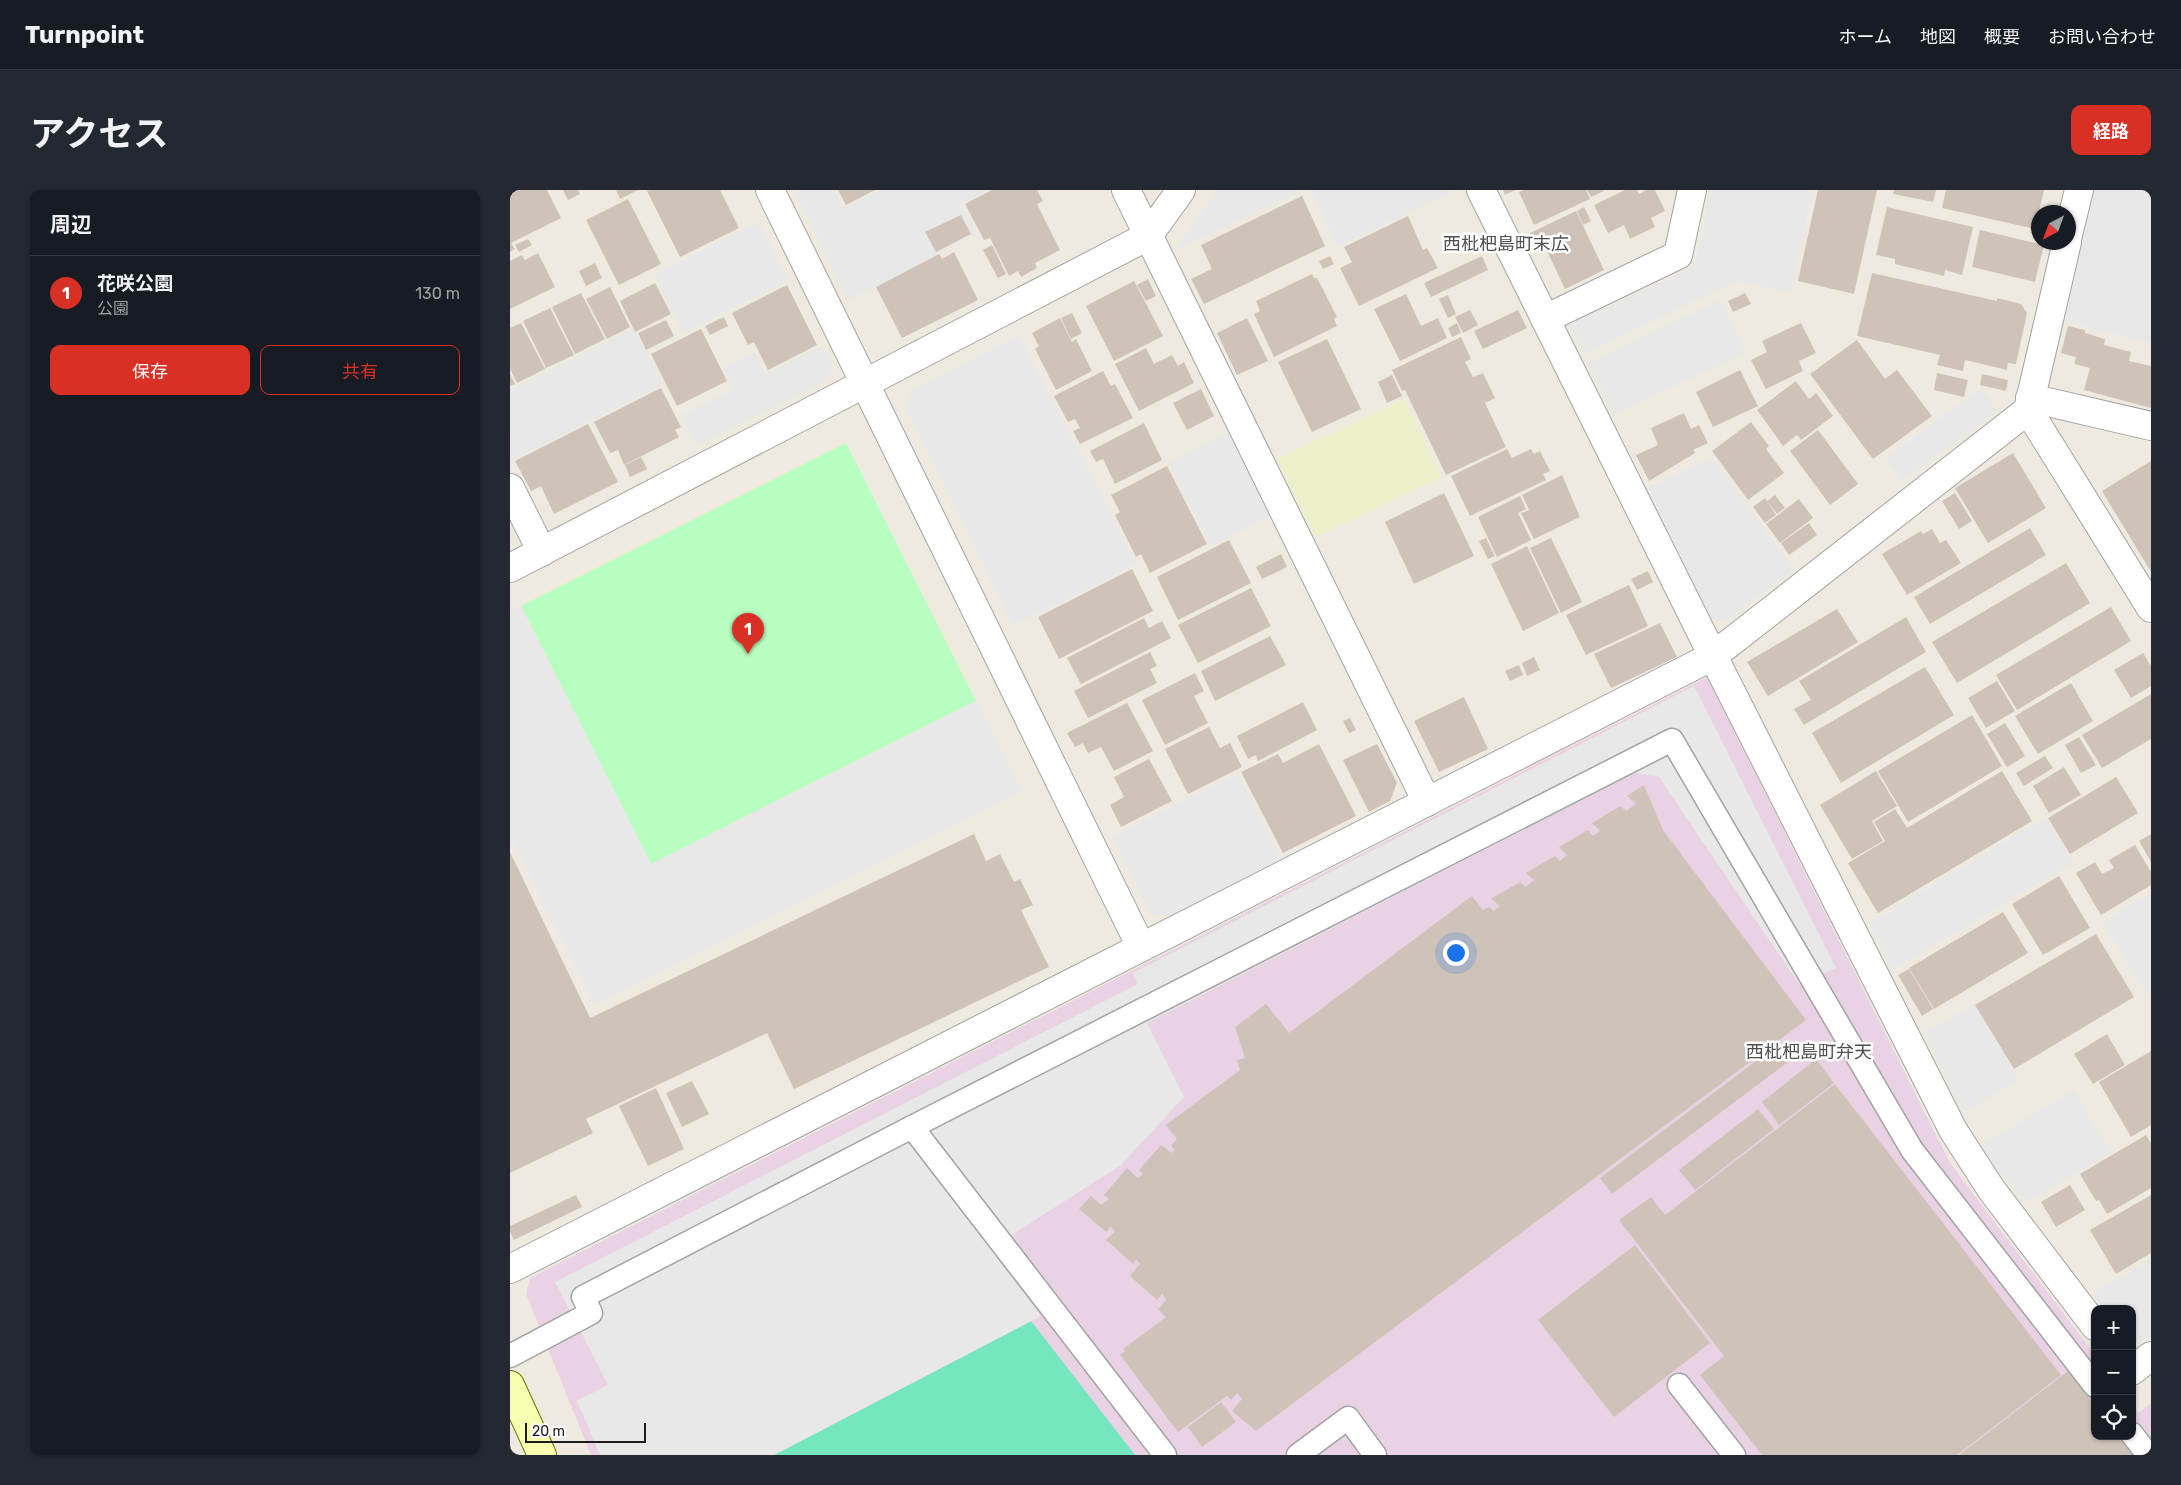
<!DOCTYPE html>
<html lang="ja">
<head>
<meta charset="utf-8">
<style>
	:root { --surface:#171b24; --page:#242831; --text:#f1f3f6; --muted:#9ea1a6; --line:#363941; --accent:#d93025 }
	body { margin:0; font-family:Rubik,"Noto Sans JP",sans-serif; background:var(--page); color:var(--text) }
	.controls { position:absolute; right:15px; bottom:15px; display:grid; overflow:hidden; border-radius:10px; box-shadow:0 1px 4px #0004 }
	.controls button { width:45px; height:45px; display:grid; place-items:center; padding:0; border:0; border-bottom:1px solid var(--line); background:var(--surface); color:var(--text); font:25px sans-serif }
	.compass { position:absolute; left:1521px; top:15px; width:45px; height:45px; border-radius:50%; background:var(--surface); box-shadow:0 1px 4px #0004; rotate:221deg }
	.scale { position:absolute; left:15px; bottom:12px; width:121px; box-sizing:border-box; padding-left:5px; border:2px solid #1c1c1c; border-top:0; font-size:14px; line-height:18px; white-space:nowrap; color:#1c1c1c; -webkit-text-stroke:4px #fff; paint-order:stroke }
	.you { position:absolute; left:945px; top:762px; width:18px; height:18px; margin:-12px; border:4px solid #fff; border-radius:50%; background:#1a73e8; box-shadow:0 0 0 8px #1a73e833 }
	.badge { display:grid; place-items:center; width:32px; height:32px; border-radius:50%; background:var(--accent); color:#fff; font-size:16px; font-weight:700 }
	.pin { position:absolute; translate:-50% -41px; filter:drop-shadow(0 1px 2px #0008) }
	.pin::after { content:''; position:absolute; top:26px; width:18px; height:15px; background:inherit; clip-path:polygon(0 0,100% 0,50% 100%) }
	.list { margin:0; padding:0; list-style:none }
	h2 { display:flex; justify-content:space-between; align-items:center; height:65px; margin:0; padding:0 20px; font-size:21px }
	h2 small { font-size:16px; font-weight:400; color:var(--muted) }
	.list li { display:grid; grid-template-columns:32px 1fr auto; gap:15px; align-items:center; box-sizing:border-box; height:75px; padding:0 20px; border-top:1px solid var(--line) }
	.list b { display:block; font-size:19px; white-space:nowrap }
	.list p { margin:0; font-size:16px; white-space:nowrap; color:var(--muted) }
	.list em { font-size:16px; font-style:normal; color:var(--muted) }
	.actions { display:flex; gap:10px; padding:15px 20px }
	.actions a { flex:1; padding:11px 0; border:1px solid var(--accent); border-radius:10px; text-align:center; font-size:18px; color:var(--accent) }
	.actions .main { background:var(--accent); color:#fff }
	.icon { flex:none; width:28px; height:28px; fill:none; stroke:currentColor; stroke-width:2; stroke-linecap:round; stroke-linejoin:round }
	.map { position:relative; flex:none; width:1641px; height:1265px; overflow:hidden; border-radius:10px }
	header { display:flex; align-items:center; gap:30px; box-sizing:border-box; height:70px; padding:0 25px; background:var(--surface); border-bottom:1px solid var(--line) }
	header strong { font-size:24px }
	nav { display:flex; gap:28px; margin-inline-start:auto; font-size:18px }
	.intro { display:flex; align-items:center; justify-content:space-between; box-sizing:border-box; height:120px; padding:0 30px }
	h1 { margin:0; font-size:35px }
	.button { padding:12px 22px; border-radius:10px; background:var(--accent); color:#fff; font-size:18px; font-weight:700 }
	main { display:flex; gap:30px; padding:0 30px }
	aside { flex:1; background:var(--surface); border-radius:10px; box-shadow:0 1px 4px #0004 }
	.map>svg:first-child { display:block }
	.industrial { fill:#e8d2e3 }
	.farmland { fill:#ebf0c9 }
	.park { fill:#b8fec0 }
	.pitch { fill:#76e6bf }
	.parking { fill:#e8e8e8 }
	.building { fill:#cfc3b9 }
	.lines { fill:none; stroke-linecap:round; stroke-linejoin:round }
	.lane-casing { stroke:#a3a3a3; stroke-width:25 }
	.street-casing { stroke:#a3a3a3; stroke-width:30 }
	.secondary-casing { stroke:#657600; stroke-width:30 }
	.lane { stroke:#fff; stroke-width:22 }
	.street { stroke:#fff; stroke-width:28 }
	.secondary { stroke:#f8ffae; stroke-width:28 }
	.labels { text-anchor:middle; stroke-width:5; stroke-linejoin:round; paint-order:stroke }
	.quarter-label { font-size:18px; fill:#4f4f4f; stroke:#fff }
</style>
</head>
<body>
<header>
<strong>Turnpoint</strong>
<nav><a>ホーム</a><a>地図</a><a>概要</a><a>お問い合わせ</a></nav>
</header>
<div class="intro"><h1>アクセス</h1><a class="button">経路</a></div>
<main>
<aside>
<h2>周辺<small></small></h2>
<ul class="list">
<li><span class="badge">1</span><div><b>花咲公園</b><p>公園</p></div><em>130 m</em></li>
</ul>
<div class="actions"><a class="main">保存</a><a>共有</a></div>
</aside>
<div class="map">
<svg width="1641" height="1265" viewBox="0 0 1641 1265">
	<rect width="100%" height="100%" fill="#efeae0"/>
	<path class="industrial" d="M1197,487l243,486 145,192v81h37v-31l7,8 12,-10v52h-1560l-65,-161 4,-16z"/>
	<path class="farmland" d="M894,209l37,78 -126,60 -38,-78z"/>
	<path class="park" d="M336,253l130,258 -325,163 -130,-258z"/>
	<path class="pitch" d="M521,1131l104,134h-361z"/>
	<g class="parking">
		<path d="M284,0h41l9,17 34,-17h110l-27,14 16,30 -128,66z"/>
		<path d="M708,0h86l-131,62z"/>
		<path d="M801,0h145l-118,56z"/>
		<path d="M1201,0h102l-23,102 -53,-11 -153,73 -14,-29 125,-59z"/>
		<path d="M1584,0h57v153l-86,-22z"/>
		<path d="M249,33l29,57 -105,53 -28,-58z"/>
		<path d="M1210,110l25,53 -131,62 -25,-52z"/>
		<path d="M124,139l28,56 -151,75 -1,-69z"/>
		<path d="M509,145l117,229 -123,62 -107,-218 6,-19z"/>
		<path d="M312,156l10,19 -5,15 -130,65 -15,-30 52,-26 -10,-20 31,-17 11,22z"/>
		<path d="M1471,198l17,23 -96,70 -17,-22z"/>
		<path d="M718,243l42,83 -59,31 -42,-84z"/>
		<path d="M1202,267l82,113 -70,52 -15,-3 -64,-130z"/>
		<path d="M11,416l130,258 325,-163 45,91 -426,213 -85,-168v-226z"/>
		<path d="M1184,496l142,282 -37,16 -140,-207 -24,-4 -488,250 37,74 -63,68 -131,84 51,67 -267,139h-174l-23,-54 31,-16 -53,-103 583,-298 -5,-11z"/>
		<path d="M728,583l44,87 -112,57 -19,-4 -39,-77z"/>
		<path d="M1536,627l27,46 -181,107 -23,-47z"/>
		<path d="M1641,704v96l-5,3 -43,-71z"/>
		<path d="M1464,814l45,76 -56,33 -39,-80z"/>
		<path d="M1564,900l37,63 -86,50 -45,-57z"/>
		<path d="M1641,1069v76l-10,8 -9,-2v-32h-29l-11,-15z"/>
	</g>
	<g class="building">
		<path d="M0,0h37l14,28 -50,25 4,6 -5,3z"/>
		<path d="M53,0h15l2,4 -12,6z"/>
		<path d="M106,0h22l-18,9z"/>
		<path d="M140,0h70l19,38 -59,29 -33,-66z"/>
		<path d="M328,0h37l-29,15z"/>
		<path d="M482,0h45l6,11 -6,3 23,46 -25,13 2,5 -16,9 -3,-6 -9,5 -19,-38 -6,2 -19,-36z"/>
		<path d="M993,0h12l-10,5z"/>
		<path d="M1014,0h62l4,9 -56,26 -15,-33z"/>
		<path d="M1077,0h16l1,1 -13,6z"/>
		<path d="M1115,0h12l2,4 7,-4h9l10,21 -14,7 4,9 -25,12 -6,-14 -16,8 -14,-28z"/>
		<path d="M1308,0h59l-23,104 -56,-13z"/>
		<path d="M1384,0h42l-3,12 -40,-8z"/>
		<path d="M1436,0h98l-9,39 -93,-21z"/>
		<path d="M792,6l23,50 -121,58 -13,-25 21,-10 -11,-24z"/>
		<path d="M118,9l33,65 -42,21 -33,-65z"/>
		<path d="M1074,17l7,14 -8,4 -6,-14z"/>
		<path d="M1377,17l86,20 -11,48 -17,-5 -1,6 -49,-12v-5l-19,-4z"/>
		<path d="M1066,21l28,59 -39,19 -18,-38 -7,3 -10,-21z"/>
		<path d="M451,25l10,19 -35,18 -11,-20z"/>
		<path d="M898,26l15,34 4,-2 11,20 -79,38 -19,-38 12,-6 -8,-15z"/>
		<path d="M1470,40l64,15 -9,37 -63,-15z"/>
		<path d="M18,49l4,6 -13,7 -4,-7z"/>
		<path d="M482,55l14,29 -8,4 -15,-28z"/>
		<path d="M444,62l24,48 -76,38 -26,-51 63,-33 3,5z"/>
		<path d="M28,63l17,34 -45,22v-48l12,-6 3,5z"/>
		<path d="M820,66l4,8 -11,5 -4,-8z"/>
		<path d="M972,66l6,14 -57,27 -7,-14z"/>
		<path d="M85,73l7,15 -16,8 -7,-15z"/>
		<path d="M1362,83l125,28v-3l24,6 6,9 -11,51 -8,-1 -1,7 -42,-10 -2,11 -26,-6 3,-10 -83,-19z"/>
		<path d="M802,84l2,4h3l20,39 -3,2 3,7 -63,31 -20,-43 6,-3 -4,-10z"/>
		<path d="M638,89l8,17 -10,5 -9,-16z"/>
		<path d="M624,91l29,55 -49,25 -28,-55z"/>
		<path d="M145,93l16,31 -36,18 -15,-31z"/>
		<path d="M277,95l30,60 -49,25 -14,-28 -6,3 -16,-32z"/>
		<path d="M100,97l20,40 -23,12 -21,-40z"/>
		<path d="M71,103l24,46 -30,15 -23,-47z"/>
		<path d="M1235,103l6,11 -18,8 -5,-11z"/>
		<path d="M896,104l15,32 17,-8 9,20 -47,23 -26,-52z"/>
		<path d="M938,105l8,19 -8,4 -9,-19z"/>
		<path d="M40,118l24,47 -28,13 -23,-47z"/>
		<path d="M960,120l8,15 -15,8 -8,-16z"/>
		<path d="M1008,120l9,18 -44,21 -9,-18z"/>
		<path d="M562,123l10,20 -11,6 -10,-21z"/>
		<path d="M214,127l4,9 -18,9 -5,-9z"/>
		<path d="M550,128l12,24 4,-3 16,32 -36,19 -21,-41 4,-3 -7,-13z"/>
		<path d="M737,128l21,43 -31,14 -20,-42z"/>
		<path d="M156,130l8,16 -28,14 -8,-17z"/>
		<path d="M11,133l24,46 -28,14 -7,-14v-41z"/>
		<path d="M947,133l4,10 -9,4 -4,-9z"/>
		<path d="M1291,133l15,30 -17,8 4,10 -37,18 -15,-29 16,-8 -5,-11z"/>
		<path d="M1558,136l17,4v3l20,6 -1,6 27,7 -2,9 22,5v42l-67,-18 6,-22 -16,-4 2,-7 -15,-4z"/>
		<path d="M191,139l26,52 -50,25 -26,-52z"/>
		<path d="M951,147l10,22 -6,3 8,15 10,-4 12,25 -10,5 21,44 -60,28 -41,-85 -3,1 -10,-21z"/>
		<path d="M817,149l34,70 -49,23 -34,-70z"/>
		<path d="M1347,150l28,39 12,-9 35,46 -59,43 -63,-85z"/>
		<path d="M636,158l8,16 18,-9 6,11 6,-4 10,21 -55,28 -24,-47z"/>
		<path d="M1230,180l18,36 -45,21 -17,-35z"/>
		<path d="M593,181l8,15 4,-2 18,34 -53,26 -7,-13 7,-3 -5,-9 -7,3 -14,-26z"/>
		<path d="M1427,183l31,7 -4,17 -30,-7z"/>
		<path d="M0,184l5,10 -5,2z"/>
		<path d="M1472,184l26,6 -2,11 -26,-6z"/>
		<path d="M882,185l10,21 -15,7 -9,-21z"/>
		<path d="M1286,191l13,18 7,-6 17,23 -32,24 -4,-5 -14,11 -26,-36z"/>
		<path d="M151,198l20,39 -6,3 4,7 -55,28 -6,-15 -8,3 -16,-31z"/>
		<path d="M691,199l13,27 -27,14 -14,-27z"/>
		<path d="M1174,223l7,16 8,-4 9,18 -15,7 2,3 -46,28 -13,-26 22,-10 -7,-17z"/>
		<path d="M1241,232l18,24 -3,3 18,24 -36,27 -36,-49z"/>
		<path d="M634,233l18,37 -47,24 -12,-25 -7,3 -6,-11z"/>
		<path d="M78,234l30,58 -64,32 -13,-28 -10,5 -16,-30z"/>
		<path d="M1308,240l40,54 -28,21 -40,-54z"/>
		<path d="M997,259l5,9 19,-9 3,5 6,-3 10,20 -7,3 3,6 -76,36 -19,-40z"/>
		<path d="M1503,263l33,55 -58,35 -33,-55z"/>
		<path d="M131,267l6,12 -17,8 -5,-12z"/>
		<path d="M1641,271v111l-49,-81z"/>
		<path d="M657,276l40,78 -57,29 -9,-19 -5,3 -21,-42 5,-3 -9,-17z"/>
		<path d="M1052,285l18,42 -46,22 -13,-26 8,-3 -7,-15z"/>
		<path d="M934,303l30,63 -60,28 -29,-62z"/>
		<path d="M1445,303l17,28 -13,8 -17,-28z"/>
		<path d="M1265,305l10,13 -8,6 -10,-13z"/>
		<path d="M1010,306l6,13 -8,4 13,27 -34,17 -19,-40z"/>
		<path d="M1255,308l11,17 -11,8 -12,-16z"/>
		<path d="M1289,309l14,19 -33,25 -14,-19z"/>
		<path d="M1299,333l8,12 -28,20 -8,-12z"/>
		<path d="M1520,338l16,27 -116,69 -16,-27z"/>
		<path d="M1422,339l8,14 6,-3 15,23 -54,32 -25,-41 39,-23 2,3z"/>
		<path d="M976,348l9,18 -7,3 -9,-18z"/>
		<path d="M1041,348l31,64 -21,11 -31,-65z"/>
		<path d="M719,350l22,43 -73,37 -21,-43z"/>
		<path d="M1017,356l32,67 -36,18 -32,-67z"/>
		<path d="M771,364l6,13 -25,12 -6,-12z"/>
		<path d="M1556,373l24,40 -133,80 -25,-41z"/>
		<path d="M622,379l21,42 -94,48 -21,-42z"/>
		<path d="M1138,381l5,11 -16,8 -6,-11z"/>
		<path d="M1119,395l19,41 -62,29 -20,-40z"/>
		<path d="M741,398l20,38 -73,37 -20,-38z"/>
		<path d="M1601,417l20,34 -114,69 -21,-35z"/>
		<path d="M1327,419l21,33 -90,54 -21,-34z"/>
		<path d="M1396,427l20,35 -122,73 -10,-16 17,-9 -12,-19z"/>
		<path d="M634,428l5,10 13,-7 9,17 -90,46 -14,-26z"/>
		<path d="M1150,433l17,34 -66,31 -17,-34z"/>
		<path d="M760,446l16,29 -71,36 -14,-30z"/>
		<path d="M640,462l7,14 -7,3 7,14 -69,35 -14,-27z"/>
		<path d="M1633,463l8,13v20l-20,12 -17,-28z"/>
		<path d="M1024,467l6,13 -13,6 -5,-13z"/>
		<path d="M1009,475l4,10 -13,6 -5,-10z"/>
		<path d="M1415,477l29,48 -113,68 -29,-50z"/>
		<path d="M685,483l9,18 -10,5 14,27 -43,22 -23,-45z"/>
		<path d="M1487,491l18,30 -29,17 -18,-30z"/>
		<path d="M1561,493l22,38 -55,33 -23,-38z"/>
		<path d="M1641,504v45l-49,29 -20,-33z"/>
		<path d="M954,507l24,52 -49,23 -25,-51z"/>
		<path d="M793,512l14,28 -59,31 -2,-6 -8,4 -11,-23z"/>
		<path d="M617,513l26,48 -39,20 -13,-24 -13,6 -5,-10 -8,4 -8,-14z"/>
		<path d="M1462,525l30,51 -94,56 -30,-51z"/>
		<path d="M840,528l6,12 -7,3 -6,-12z"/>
		<path d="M1495,533l20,33 -18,11 -20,-33z"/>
		<path d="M699,537l11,21 10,-5 12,24 -54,27 -23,-45z"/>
		<path d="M1569,547l17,28 -15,8 -16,-28z"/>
		<path d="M809,554l37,72 -73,37 -42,-81 37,-18 5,9z"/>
		<path d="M867,554l20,39 -7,18 -21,11 -26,-52z"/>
		<path d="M1535,566l8,12 -29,18 -8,-13z"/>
		<path d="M639,569l23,42 -51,26 -11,-22 14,-8 -10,-20z"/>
		<path d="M1554,577l17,28 -32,18 -16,-27z"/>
		<path d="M1366,581l21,35 -25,15 11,20 -31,18 -32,-54z"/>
		<path d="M1492,581l30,50 -154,92 -30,-50 37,-22 -11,-19 21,-13 12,19z"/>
		<path d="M1606,587l22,36 -68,41 -22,-36z"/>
		<path d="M1134,595l19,45 143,190 -550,411 -24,-20 10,-12 -5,-6 -6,7 -4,-4 -49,36 -58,-77 5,-4 -2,-2 43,-32 -8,-8 8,-9 -4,-6 -5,6 -27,-24 10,-12 -4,-5 -3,5 -27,-24 9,-9 -4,-5 -5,6 -27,-23 12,-13 10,9 8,-6 -5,-4 23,-27 11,10 5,-4 -4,-4 22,-25 10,8 4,-3 -4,-4 6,-7 -11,-14 74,-55 -3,-10 8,-2 -10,-31 31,-23 23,29 183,-137 11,14 6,-3 5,4 6,-5 -9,-7 29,-17 6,5 8,-7 -8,-7 29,-17 5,5 7,-6 -8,-8 29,-17 5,6 7,-5 -8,-8 28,-17 6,5 10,-7 -9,-8z"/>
		<path d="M464,644l12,27 14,-7 14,28 6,-3 13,26 -12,5 28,57 -255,122 -27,-56 -181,86 7,14 -83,40v-321l80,166z"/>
		<path d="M1641,644v28l-12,-21z"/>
		<path d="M1625,655l16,27v13l-50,30 -25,-42 19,-11 7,12 12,-6 -5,-8z"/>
		<path d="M1549,686l31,52 -47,27 -31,-51z"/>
		<path d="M1493,722l25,41 -94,56 -25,-41z"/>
		<path d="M1586,744l38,63 -120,72 -39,-64z"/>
		<path d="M1399,779l24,40 -11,7 -24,-41z"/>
		<path d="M1597,844l18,31 -32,19 -19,-30z"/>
		<path d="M1266,856l12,16 -176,132 -12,-16z"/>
		<path d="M1641,861v74l-20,12 -32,-55z"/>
		<path d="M1306,869l18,24 -55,42 -17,-23z"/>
		<path d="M182,891l17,33 -27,13 -16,-34z"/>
		<path d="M1325,894l226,291 -104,80h-195l-62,-80 24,-19 -105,-136 32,-23 14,18z"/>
		<path d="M146,898l28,61 -36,17 -29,-60z"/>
		<path d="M1248,919l16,20 -79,61 -16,-20z"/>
		<path d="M1636,945l5,8v45l-44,26 -8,-14 -3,1 -16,-27z"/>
		<path d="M1560,995l15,25 -29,17 -15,-25z"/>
		<path d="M66,1005l6,12 -68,33 -4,-8v-6z"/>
		<path d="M1641,1005v58l-35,21 -26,-44z"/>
		<path d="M1125,1055l75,98 -96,74 -76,-97z"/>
		<path d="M1558,1181l27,35v30h23l15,19h-174z"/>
		<path d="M711,1212l15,20 -34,25 -14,-20z"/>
	</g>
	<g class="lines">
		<defs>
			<g id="lane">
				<path d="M402,937l253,328"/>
				<path d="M0,1166l81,-43 -8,-16 329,-170 760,-387 240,410 183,236"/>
				<path d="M1169,1195l55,70"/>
				<path d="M1622,1244l16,21"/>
				<path d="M788,1265l50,-37 27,37"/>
			</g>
			<g id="street">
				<path d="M260,0l371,757"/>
				<path d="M616,0l301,612"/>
				<path d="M971,0l232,466 240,474 38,59 104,137"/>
				<path d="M1558,45l11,-45"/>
				<path d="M1035,129l133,-64 14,-65"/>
				<path d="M1520,208l121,28"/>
				<path d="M1518,220l123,198"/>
				<path d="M0,298l32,64"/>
				<path d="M0,378l638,-332 33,-46"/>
				<path d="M0,1079l1203,-613 315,-246 39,-168"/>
				<path d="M1622,1181l19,-15"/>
			</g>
			<path id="secondary" d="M0,1195l32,70"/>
		</defs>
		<use href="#lane" class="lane-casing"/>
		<use href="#street" class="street-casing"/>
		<use href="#secondary" class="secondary-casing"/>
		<use href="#lane" class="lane"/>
		<use href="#street" class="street"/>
		<use href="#secondary" class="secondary"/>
	</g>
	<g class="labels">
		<g class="quarter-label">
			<text x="996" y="60">西枇杷島町末広</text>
			<text x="1299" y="868">西枇杷島町弁天</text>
		</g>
	</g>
</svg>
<div class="controls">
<button>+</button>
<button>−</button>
<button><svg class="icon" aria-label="locate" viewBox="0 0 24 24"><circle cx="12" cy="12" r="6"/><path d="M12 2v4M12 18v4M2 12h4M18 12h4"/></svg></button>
</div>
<svg class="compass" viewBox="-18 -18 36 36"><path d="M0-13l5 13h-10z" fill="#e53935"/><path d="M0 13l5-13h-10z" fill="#9ea1a6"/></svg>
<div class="scale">20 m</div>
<div class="you"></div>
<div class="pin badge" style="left:238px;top:464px">1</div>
</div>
</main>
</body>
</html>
